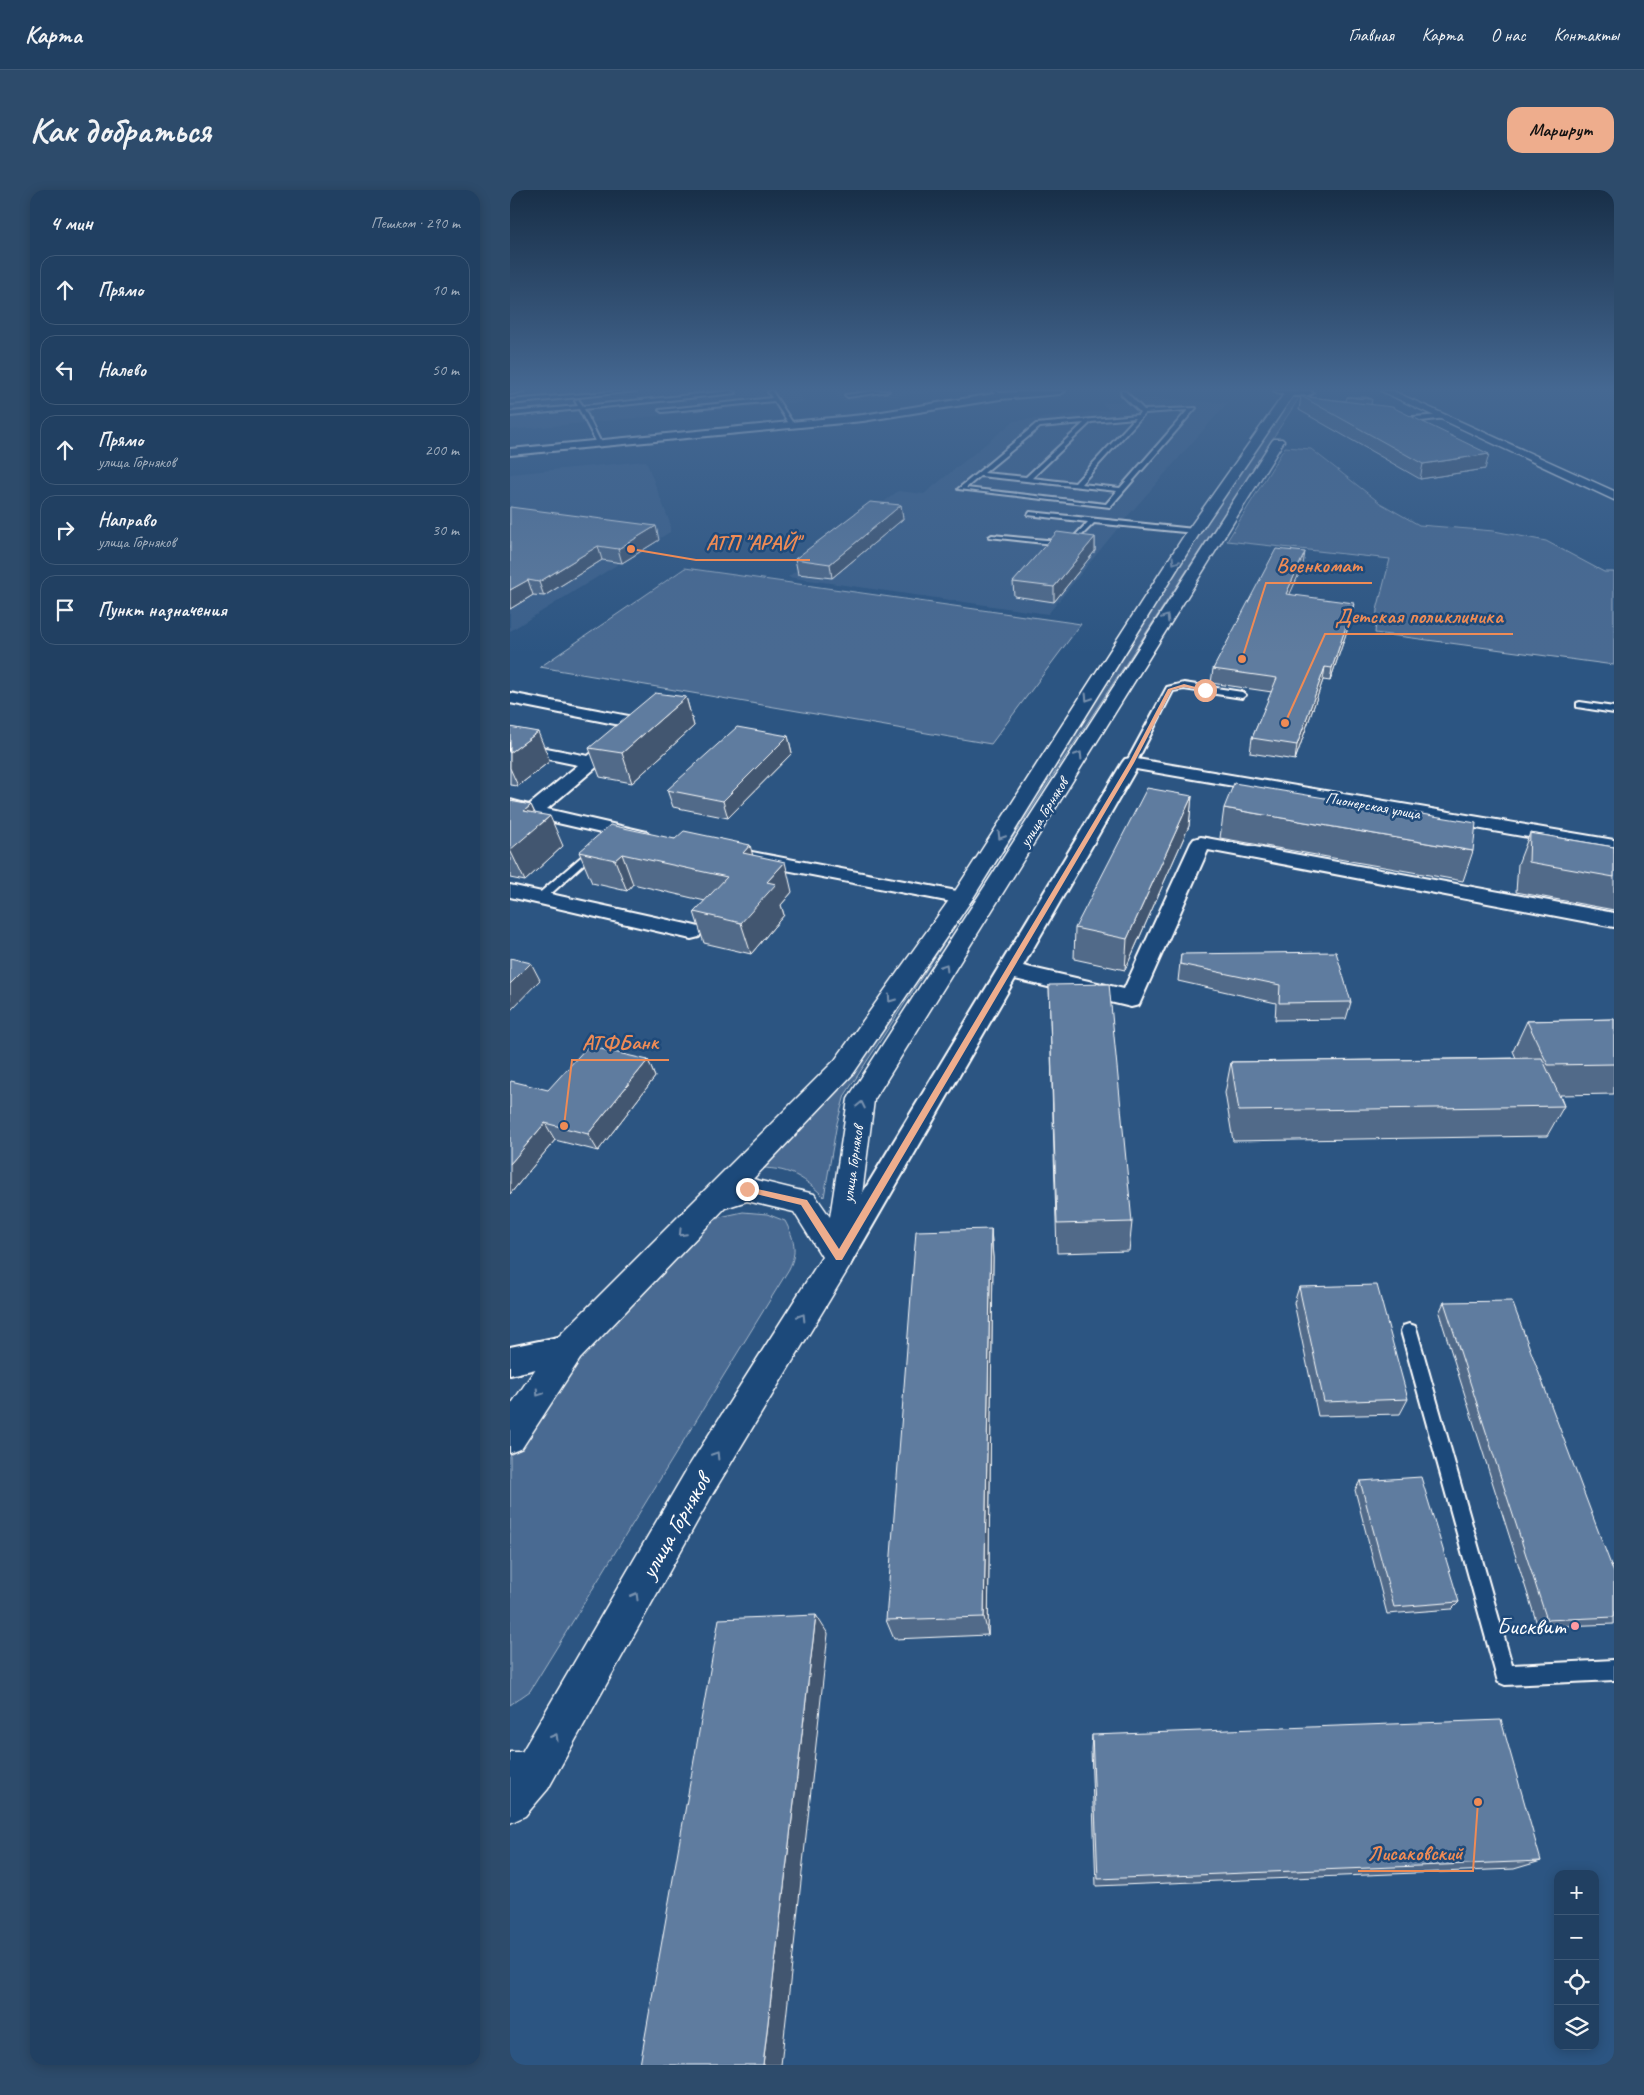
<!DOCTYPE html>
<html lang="ru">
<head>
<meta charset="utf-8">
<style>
	:root { --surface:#214062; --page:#2d4b6b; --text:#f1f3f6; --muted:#a2afbe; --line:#3e5977; --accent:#eead8d }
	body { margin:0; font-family:Caveat,sans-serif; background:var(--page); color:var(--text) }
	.controls { position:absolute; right:15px; bottom:15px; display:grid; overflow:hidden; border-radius:10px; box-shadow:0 2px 12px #0003 }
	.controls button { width:45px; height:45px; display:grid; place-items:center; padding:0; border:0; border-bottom:1px solid var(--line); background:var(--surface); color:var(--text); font:25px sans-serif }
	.stop { position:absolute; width:15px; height:15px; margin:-11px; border:4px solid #eead8d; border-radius:50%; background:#fff }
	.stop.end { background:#eead8d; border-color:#fff; box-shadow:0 1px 5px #0008 }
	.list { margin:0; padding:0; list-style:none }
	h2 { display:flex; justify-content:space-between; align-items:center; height:65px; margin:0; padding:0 20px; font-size:21px }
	h2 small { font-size:16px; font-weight:400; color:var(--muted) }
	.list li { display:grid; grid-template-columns:32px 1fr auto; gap:15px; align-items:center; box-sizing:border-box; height:70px; margin:0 10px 10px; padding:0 10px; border:1px solid var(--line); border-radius:15px }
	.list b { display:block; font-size:19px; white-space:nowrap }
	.list p { margin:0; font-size:16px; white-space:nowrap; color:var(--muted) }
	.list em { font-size:16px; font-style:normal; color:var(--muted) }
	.icon { flex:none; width:28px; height:28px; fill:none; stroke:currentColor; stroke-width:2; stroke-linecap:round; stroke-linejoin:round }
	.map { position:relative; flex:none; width:1104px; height:1875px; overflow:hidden; border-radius:15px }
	header { display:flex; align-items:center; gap:30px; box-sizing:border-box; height:70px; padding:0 25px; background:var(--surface); border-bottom:1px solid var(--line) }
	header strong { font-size:24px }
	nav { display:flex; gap:28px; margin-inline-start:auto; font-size:18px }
	.intro { display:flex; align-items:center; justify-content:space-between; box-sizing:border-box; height:120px; padding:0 30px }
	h1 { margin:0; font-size:35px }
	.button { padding:12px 22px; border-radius:15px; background:var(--accent); color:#111; font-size:18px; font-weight:700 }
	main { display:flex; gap:30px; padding:0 30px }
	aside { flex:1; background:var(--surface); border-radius:15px; box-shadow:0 2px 12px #0003 }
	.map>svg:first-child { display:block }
	.built { fill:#3b618b }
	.green { fill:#486b92; stroke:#a4b5c8 }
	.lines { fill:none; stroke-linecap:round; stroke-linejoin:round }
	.service-casing { stroke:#fff; stroke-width:4 }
	.minor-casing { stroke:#fff; stroke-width:4 }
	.tertiary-casing { stroke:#fff; stroke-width:3 }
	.service { fill:#1f4a7a; fill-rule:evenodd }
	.minor { fill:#1f4a7a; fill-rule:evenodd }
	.tertiary { fill:#1f4a7a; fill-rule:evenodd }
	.wall { fill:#516b89; stroke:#fff }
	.shaded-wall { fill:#42576f; stroke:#fff }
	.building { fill:#5e7c9f; stroke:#fff }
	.oneway { stroke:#7992af }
	.route { fill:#eead8d }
	.poi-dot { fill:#ff9aa2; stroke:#1f4a7a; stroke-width:2 }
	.labels { text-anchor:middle; stroke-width:5; stroke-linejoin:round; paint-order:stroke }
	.far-street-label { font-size:16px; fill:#fff; stroke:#1f4a7a }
	.near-street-label { font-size:24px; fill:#fff; stroke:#1f4a7a }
	.near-poi-label { font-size:24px; fill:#fff; stroke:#1f4a7a; text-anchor:end }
	.leader { fill:none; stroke:#ef8b55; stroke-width:2 }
	.callout-dot { fill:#ef8b55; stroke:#1f4a7a; stroke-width:2 }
	.callout-label { font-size:21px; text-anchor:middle; font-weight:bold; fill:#ef8b55; stroke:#1f4a7a; stroke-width:5; stroke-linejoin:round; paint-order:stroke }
</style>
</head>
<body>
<header>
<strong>Карта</strong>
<nav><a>Главная</a><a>Карта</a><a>О нас</a><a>Контакты</a></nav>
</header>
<div class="intro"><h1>Как добраться</h1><a class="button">Маршрут</a></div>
<main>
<aside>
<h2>4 мин<small>Пешком · 290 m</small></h2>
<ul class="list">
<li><svg class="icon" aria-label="ahead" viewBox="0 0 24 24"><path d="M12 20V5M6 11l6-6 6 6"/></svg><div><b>Прямо</b></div><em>10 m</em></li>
<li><svg class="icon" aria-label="left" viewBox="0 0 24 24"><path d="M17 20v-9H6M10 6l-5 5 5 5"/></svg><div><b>Налево</b></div><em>50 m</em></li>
<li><svg class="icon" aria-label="ahead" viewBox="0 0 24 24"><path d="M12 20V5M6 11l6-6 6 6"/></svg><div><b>Прямо</b><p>улица Горняков</p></div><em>200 m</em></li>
<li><svg class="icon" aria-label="right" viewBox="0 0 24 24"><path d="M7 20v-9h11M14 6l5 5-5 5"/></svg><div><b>Направо</b><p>улица Горняков</p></div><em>30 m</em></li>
<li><svg class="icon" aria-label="arrive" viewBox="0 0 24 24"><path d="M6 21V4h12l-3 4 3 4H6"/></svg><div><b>Пункт назначения</b></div></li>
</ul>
</aside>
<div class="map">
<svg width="1104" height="1875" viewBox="0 0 1104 1875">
	<rect width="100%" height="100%" fill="#2c5582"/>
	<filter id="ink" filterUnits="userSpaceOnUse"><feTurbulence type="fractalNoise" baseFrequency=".02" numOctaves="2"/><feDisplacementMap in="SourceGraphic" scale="10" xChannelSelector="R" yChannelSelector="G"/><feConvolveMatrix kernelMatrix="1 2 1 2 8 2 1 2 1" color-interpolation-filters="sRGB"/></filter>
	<g filter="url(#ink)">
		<g class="built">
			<path d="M0,201h286l9,11 -295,28z"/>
			<path d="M323,201h116l-107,11z"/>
			<path d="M647,208l70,5 -101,115 -78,96 -260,-37 110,-86 26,3 90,-73 95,-11 -7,-7z"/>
			<path d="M136,271l24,62v9l-160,99v-157z"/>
		</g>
		<g class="green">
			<path d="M783,205h8l-456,700 -8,28 -13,74c-28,-28 -44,-30 -83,-29l93,-87z"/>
			<path d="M775,257l26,2 69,54 39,22 75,6 52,10 58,31h10v93l-239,-32 2,-23 13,-51 -163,-18z"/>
			<path d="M175,378l396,56 -90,120 -451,-77z"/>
			<path d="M233,1022l24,2 18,7c9,17 13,30 4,48l-259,422 -20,14v-249l49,-73 134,-148 27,-18z"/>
		</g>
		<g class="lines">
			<defs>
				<g id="service">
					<path d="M0,201h15l-15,3z"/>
					<path d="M111,201h16l-127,13v-4z"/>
					<path d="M220,201l6,2 -152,16 17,34 -3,2 -19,-36 -69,7v-4l68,-6 -3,-5 3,-2 5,7z"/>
					<path d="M262,201l22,34h-4l-16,-24 -112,11 -3,-2 113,-12 -4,-6z"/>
					<path d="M365,201h14l-41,6 -3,-2z"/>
					<path d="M482,201h5l6,5 -5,1z"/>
					<path d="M611,201h4l19,19 52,-2 -86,99 -152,-18 78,-65 102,-9 2,-3 -18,-17zM678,220l-68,78 -39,-4 64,-71zM625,228l-60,65 -43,-5 59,-56zM574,233l-58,54 -42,-4 56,-46zM470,286l137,15 -11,13 -140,-16z"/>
					<path d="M933,225l2,3 -31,4 -17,-4z"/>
					<path d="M520,322l164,17 3,2 -3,2 -100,-10 -23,23 -82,-9 3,-2 77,7 19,-20 -60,-7z"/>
					<path d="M674,493l58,9 4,3 -4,3 -58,-9 -11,2 -37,72 -8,2 -2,-2 41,-76z"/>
					<path d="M1070,512l34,5v6l-37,-6v-4z"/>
					<path d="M85,655l4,1v4l-55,50h-8v-4z"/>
					<path d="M899,1134l6,2 2,5 95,334 102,-5v20l-109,5 -7,-3 -97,-351 2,-5z"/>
				</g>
				<g id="minor">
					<path d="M520,201h35l-5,3 -60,5 -137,22 -353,34v-6l353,-34 137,-22z"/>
					<path d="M764,201h36l3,2c-7,5 -32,3 -39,-2z"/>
					<path d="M0,503l134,26 3,4 -3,4 -97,82 100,23 3,4 -3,4 -7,2 -130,-30v-12l19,5 49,-40 -68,-14v-10l78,15 37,-30 -115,-23z"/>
					<path d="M621,568l483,82v12l-478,-83 -113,197 101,23 67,-146 3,-4 7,-2 413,76v14l-406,-77 -69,155 -8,2 -116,-28 -165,286 -10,3 -10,-3 -5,-9 5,-9 292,-484 3,-4z"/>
					<path d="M242,662l210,40 7,1 4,5 -4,5 -7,1 -217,-42 -3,-4 3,-4z"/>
					<path d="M0,695l181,40 8,2 3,5 -3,5 -8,2 -181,-42z"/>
					<path d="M58,1145l11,4 5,10 -5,10 -69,16v-28z"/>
				</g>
				<g id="tertiary">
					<path d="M776,201h10l-95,140 -228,367 -120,176 -100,105 61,15 16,23 18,-118 4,-7 420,-651 2,-2h8l2,2 -410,659 -20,157 -4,9 -137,227 -165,296 -23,27 -15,7v-71h12l165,-283 135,-212 -28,-45 -47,-11 -22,7 -145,151 -58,89 -12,5v-47l46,-67 279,-279 117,-164 235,-365z"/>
					<path d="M871,201h12l221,100v9z"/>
				</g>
			</defs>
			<use href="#service" class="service-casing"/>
			<use href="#minor" class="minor-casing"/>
			<use href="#tertiary" class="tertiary-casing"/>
			<use href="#service" class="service"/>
			<use href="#minor" class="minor"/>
			<use href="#tertiary" class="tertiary"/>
		</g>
		<g class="wall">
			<path d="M791,206l45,5 1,-4 25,2 -1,5 114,65 -65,10 -121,-69z"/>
			<path d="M391,315l2,14 -71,59 -34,-4 -3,-15z"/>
			<path d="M0,317l149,33 -37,23 -20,-3 -58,36 -11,-1 -23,14z"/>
			<path d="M585,347v14l-41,51 -40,-6 -1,-14z"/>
			<path d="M793,375l-14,29 63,22 -22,65 -7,-1 -28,80 -45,-7 2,-15 20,-46 -61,-9 2,-14z"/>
			<path d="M176,507l8,29 -62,57 -32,-6 -11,-29z"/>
			<path d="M0,537l40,34 -32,25 -8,-1z"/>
			<path d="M278,546l4,17 -64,65 -55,-11 -6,-17z"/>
			<path d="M682,606l-3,30 -64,144 -51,-11 1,-31z"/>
			<path d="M0,611l21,4 4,8 28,33 -38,35 -15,-3z"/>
			<path d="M714,618l249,43 -10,30 -243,-43z"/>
			<path d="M1020,643l84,14v63l-98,-18 2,-28z"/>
			<path d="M165,649l78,16 39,37 -11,13 3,10 -33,39 -47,-11 -10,-31 11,-11 -72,-17 -6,7 -35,-8 -13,-31z"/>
			<path d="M671,764l170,48 -5,17 -71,1 1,-17 -98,-22z"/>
			<path d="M539,795l83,237 -3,29 -72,2z"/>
			<path d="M1104,829v75l-54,1 4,11 -17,30 -314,5 -8,-48 6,-31 285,-4 -3,-7 14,-30z"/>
			<path d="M138,870l7,17 -57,74 -43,-11 -45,54 38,-104z"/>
			<path d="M481,1039l2,29 -5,377 -94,4 -8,-19z"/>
			<path d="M789,1097l109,112 -8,15 -82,2 -24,-113z"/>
			<path d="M934,1112l170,271v51l-76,3 -99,-314z"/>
			<path d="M850,1291l99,121 -7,7 -65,5 -32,-124z"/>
			<path d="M582,1545l449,126 -27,8 -418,17 -5,-137z"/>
		</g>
		<g class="shaded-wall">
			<path d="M979,264l-4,15 -65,10 3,-15z"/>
			<path d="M391,315l2,14 -71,59 -2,-14z"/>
			<path d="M146,336l3,14 -37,23 -4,-14z"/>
			<path d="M585,347v14l-41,51v-15z"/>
			<path d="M88,356l4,14 -58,36 -5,-14z"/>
			<path d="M795,362l-2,13 -19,42 2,-13z"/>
			<path d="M18,390l5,15 -23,14v-19z"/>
			<path d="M844,413l-2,13 -22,65 2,-13z"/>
			<path d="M815,477l-2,13 -28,80 2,-15z"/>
			<path d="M176,507l8,29 -62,57 -10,-30z"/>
			<path d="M28,542l12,29 -32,25 -8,-18v-15z"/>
			<path d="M278,546l4,17 -64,65 -5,-17z"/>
			<path d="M682,606l-3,30 -64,144 2,-31z"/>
			<path d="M21,615l9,20 10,-9 13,30 -38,35 -15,-31 14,-39z"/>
			<path d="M240,655l8,30 -15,-22z"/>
			<path d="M112,664l11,30 -6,7 -12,-31z"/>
			<path d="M275,672l7,30 -11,13 3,10 -33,39 -10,-31 26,-41z"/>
			<path d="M21,773l9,17 -30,31v-27z"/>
			<path d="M138,870l7,17 -57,74 -10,-17z"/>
			<path d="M35,933l10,17 -45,54v-30z"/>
			<path d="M481,1039l2,29 -5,377 -4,-18z"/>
			<path d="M306,1425l12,19 -47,431h-18z"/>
		</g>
		<g class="building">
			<path d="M791,206l91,11 97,47 -66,10z"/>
			<path d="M837,207h19l6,2z"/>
			<path d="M360,312l31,3 -71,59 -35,-5z"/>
			<path d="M0,317l146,19 -38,23 -20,-3 -59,36 -11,-2 -18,10z"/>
			<path d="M547,342l38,5 -41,50 -41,-5z"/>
			<path d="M766,359l29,3 -19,42 68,9 -22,65 -7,-1 -28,78 -45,-7 25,-60 -64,-9z"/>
			<path d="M145,503l31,4 -64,56 -33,-5z"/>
			<path d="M0,537l28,5 -28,21z"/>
			<path d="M227,537l51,9 -65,65 -56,-11z"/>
			<path d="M724,593l242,40 -3,28 -249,-43z"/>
			<path d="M637,598l45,8 -65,143 -52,-11z"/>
			<path d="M0,611l21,4 -7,6 26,5 -40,34z"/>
			<path d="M100,635l65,14 9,-8 66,14 -7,8 42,9 -18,20 9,2 -35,39 -47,-11 33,-35 -105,-23 -7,6 -36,-8z"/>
			<path d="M1020,643l84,14v30l-85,-15z"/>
			<path d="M826,762l15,50 -72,1 1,-18 -100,-21 1,-10z"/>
			<path d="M0,768l21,5 -21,21z"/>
			<path d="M599,794l23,238 -75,2 -8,-239z"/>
			<path d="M1104,829v45l-66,1 -21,-44z"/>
			<path d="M78,856l60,14 -60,74 -43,-11 -35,41v-81l1,-2 37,9z"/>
			<path d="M1032,868l22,48 -325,5 -8,-49z"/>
			<path d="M481,1039l-7,388 -98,3 30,-389z"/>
			<path d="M867,1095l31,114 -84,3 -25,-115z"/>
			<path d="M1002,1111l102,272v44l-67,3 -103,-318z"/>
			<path d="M911,1287l38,125 -65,5 -34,-126z"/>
			<path d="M306,1425l-53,450h-123l79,-446z"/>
			<path d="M991,1530l40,141 -443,18 -6,-144z"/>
		</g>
		<defs><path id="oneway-chevron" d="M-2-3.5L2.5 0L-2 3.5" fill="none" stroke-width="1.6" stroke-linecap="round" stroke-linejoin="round" transform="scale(1.25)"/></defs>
		<g class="oneway">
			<use href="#oneway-chevron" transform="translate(665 371) rotate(122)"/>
			<use href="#oneway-chevron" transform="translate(656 428) rotate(-58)"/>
			<use href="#oneway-chevron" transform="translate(578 508) rotate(122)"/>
			<use href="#oneway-chevron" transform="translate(569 565) rotate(-58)"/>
			<use href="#oneway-chevron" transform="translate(491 646) rotate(122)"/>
			<use href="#oneway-chevron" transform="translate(435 777) rotate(-58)"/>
			<use href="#oneway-chevron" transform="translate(381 809) rotate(125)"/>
			<use href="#oneway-chevron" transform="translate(351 915) rotate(-78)"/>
			<use href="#oneway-chevron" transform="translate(172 1043) rotate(134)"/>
			<use href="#oneway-chevron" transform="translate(292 1127) rotate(-58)"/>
			<use href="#oneway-chevron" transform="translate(29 1203) rotate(124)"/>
			<use href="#oneway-chevron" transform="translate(206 1265) rotate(-58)"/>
			<use href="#oneway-chevron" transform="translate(125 1406) rotate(-60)"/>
			<use href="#oneway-chevron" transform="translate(45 1547) rotate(-60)"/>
		</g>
	</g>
	<linearGradient id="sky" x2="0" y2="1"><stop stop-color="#182f48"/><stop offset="0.43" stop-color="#456892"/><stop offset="1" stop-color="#456892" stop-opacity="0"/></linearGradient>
	<rect width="1104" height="463" fill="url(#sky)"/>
	<path class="route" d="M674,494l23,6 -2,1 -21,-4 -12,3 -38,73 -292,497h-6l-35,-55 -57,-14v-5l63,14 32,49 290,-486 39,-74z"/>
	<circle class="poi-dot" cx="1065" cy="1436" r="5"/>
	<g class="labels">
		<g class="far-street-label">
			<text transform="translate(863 615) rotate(10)" y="6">Пионерская улица</text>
			<text transform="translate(533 622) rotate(-58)" y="6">улица Горняков</text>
			<text transform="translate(342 974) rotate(-82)" y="6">улица Горняков</text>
		</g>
		<g class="near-street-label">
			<text transform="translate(165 1336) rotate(-60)" y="8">улица Горняков</text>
		</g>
		<g class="near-poi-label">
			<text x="1055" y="1444">Бисквит</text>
		</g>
	</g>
	<path class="leader" d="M121 359L186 370H300M732 469L756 393H862M775 533L815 444H1003M54 936L62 870H159M968 1612L963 1681H848"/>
	<g class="callout-dot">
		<circle cx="121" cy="359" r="5"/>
		<circle cx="732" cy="469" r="5"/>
		<circle cx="775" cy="533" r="5"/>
		<circle cx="54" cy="936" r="5"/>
		<circle cx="968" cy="1612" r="5"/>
	</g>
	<g class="callout-label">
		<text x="243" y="359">АТП "АРАЙ"</text>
		<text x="809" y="382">Военкомат</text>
		<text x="909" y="433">Детская поликлиника</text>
		<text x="110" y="859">АТФБанк</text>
		<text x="905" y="1670">Лисаковский</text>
	</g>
</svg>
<div class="controls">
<button>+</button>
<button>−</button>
<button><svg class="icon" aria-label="locate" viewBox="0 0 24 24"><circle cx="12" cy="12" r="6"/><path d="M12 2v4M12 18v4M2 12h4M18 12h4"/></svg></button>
<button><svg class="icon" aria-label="layers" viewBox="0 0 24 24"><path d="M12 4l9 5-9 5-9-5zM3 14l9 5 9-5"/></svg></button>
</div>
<div class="stop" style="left:695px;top:500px"></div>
<div class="stop end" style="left:237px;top:999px"></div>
</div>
</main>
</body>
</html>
